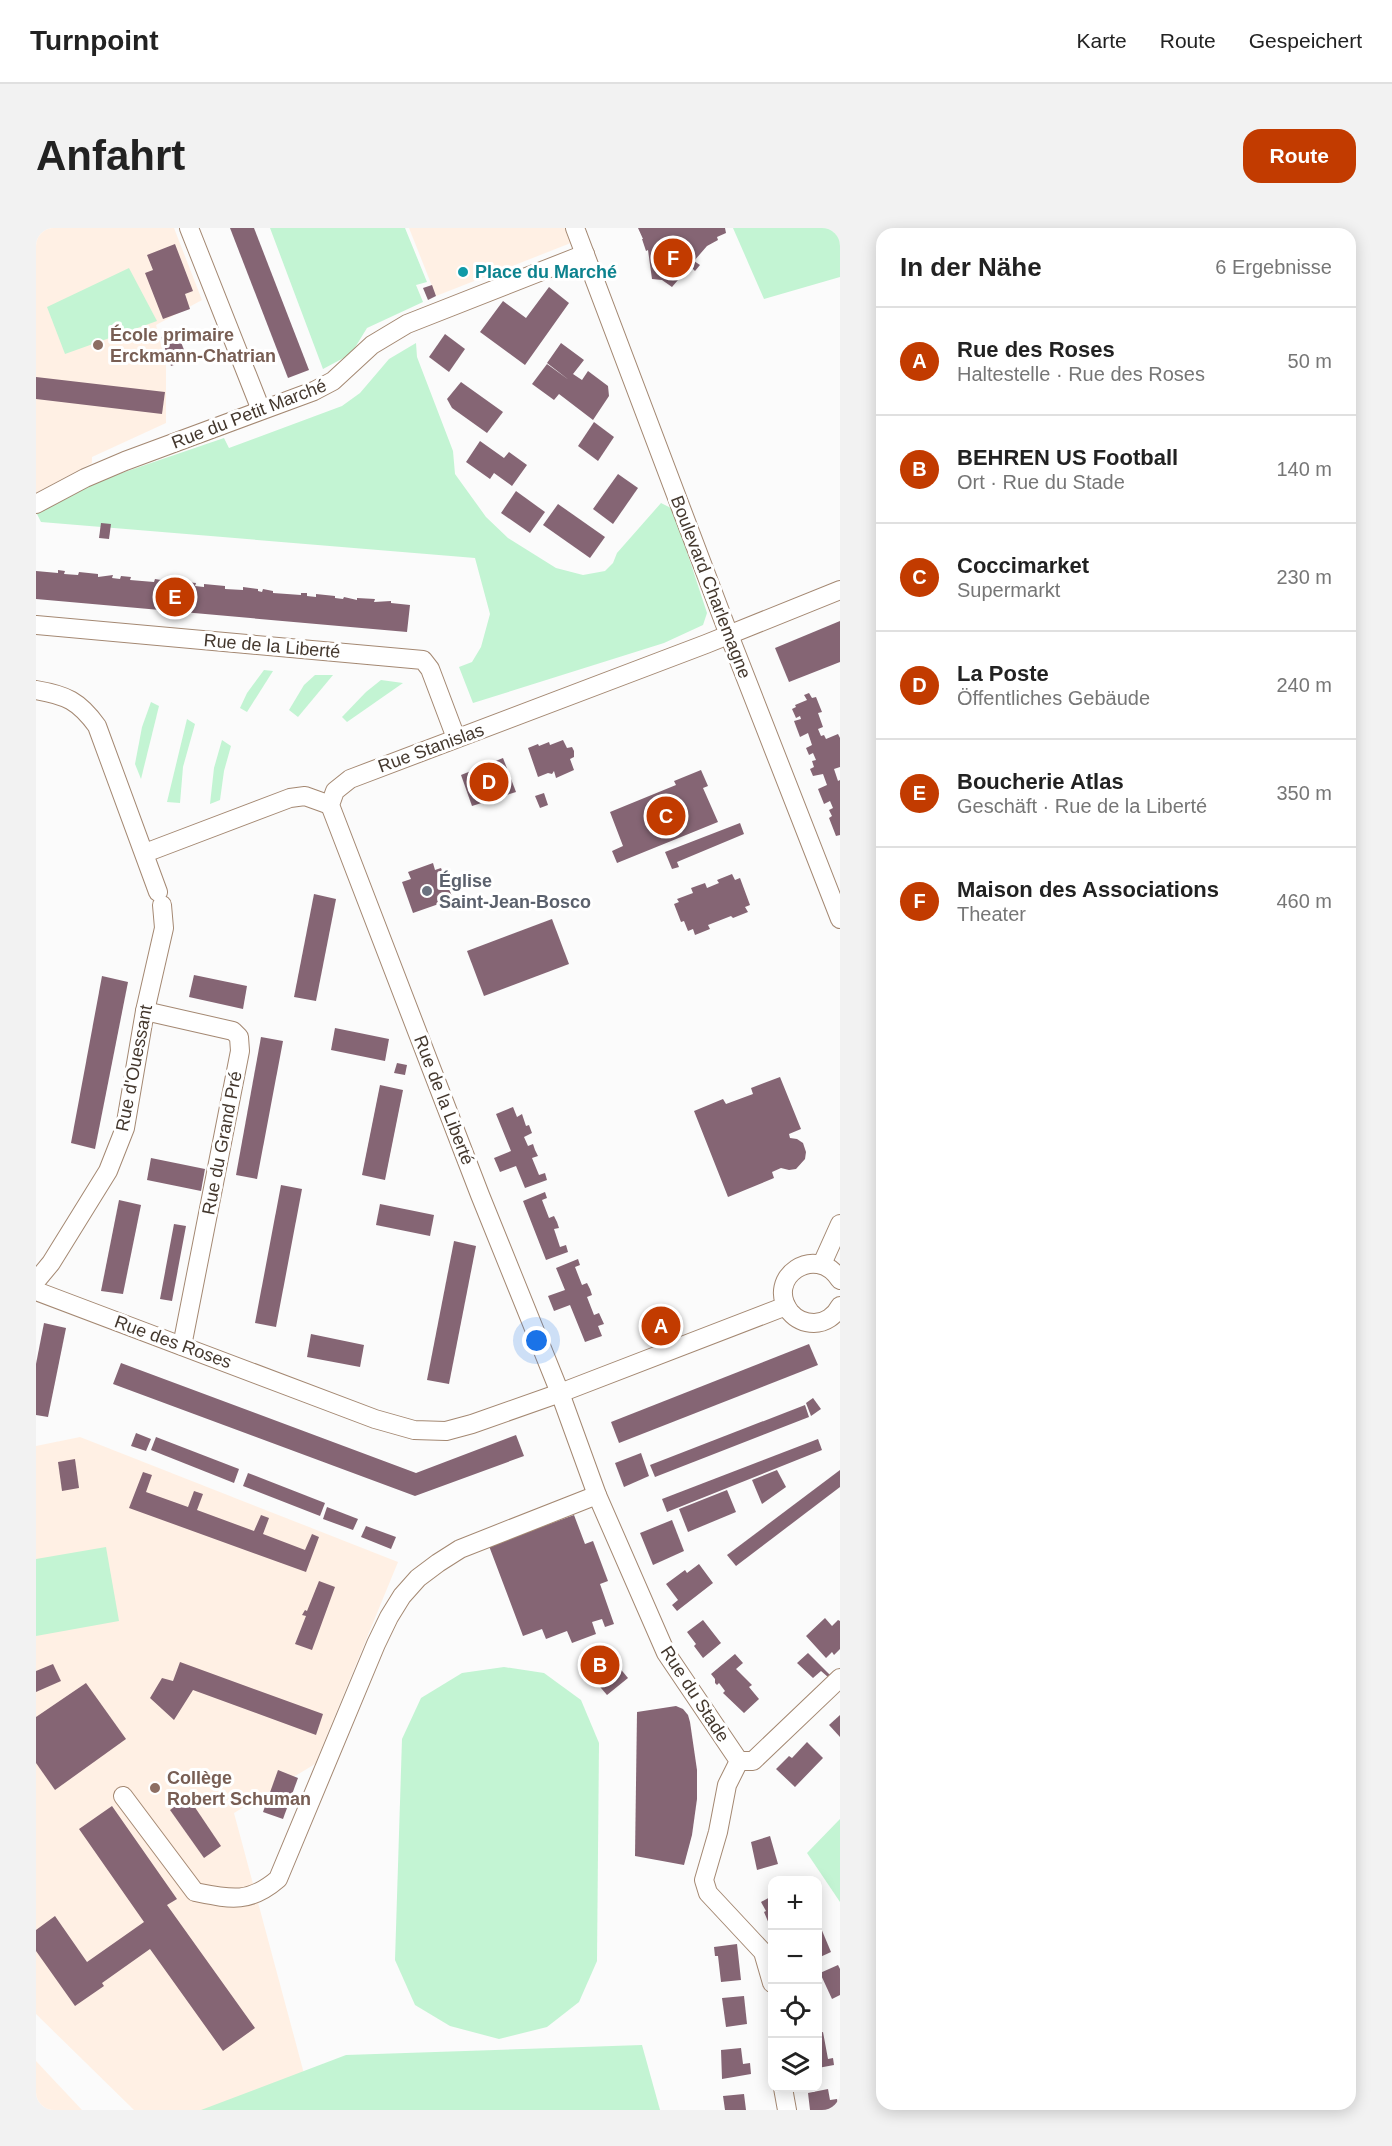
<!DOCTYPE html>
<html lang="de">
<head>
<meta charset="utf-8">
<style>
	:root { --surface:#fff; --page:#f2f2f2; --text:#222; --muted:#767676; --line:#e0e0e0; --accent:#c23b00 }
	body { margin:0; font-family:Helvetica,sans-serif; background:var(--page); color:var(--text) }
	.controls { position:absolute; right:18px; bottom:18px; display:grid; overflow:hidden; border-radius:12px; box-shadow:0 3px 15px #0003 }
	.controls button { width:54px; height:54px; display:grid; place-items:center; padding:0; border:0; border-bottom:2px solid var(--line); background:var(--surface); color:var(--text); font:30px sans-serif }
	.you { position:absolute; left:501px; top:1113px; width:21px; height:21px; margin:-15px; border:4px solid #fff; border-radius:50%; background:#1a73e8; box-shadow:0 0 0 9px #1a73e833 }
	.badge { display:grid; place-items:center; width:39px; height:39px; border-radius:50%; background:var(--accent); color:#fff; font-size:20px; font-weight:700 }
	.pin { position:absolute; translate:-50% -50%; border:3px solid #fff; box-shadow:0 2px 6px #0006 }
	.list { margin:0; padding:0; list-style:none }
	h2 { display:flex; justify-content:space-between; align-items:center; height:78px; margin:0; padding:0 24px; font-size:26px }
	h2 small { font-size:20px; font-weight:400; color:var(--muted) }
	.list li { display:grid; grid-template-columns:39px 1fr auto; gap:18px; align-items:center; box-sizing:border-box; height:108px; padding:0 24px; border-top:2px solid var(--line) }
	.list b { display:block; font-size:22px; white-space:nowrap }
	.list p { margin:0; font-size:20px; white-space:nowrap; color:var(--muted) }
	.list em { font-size:20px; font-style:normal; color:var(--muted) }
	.icon { flex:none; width:33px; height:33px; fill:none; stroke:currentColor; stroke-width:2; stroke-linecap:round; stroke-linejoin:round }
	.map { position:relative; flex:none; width:804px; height:1882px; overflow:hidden; border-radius:18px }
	header { display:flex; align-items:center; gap:36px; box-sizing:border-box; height:84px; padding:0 30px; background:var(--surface); border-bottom:2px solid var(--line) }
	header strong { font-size:28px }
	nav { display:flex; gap:33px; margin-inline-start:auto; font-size:21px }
	.intro { display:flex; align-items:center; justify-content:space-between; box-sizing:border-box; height:144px; padding:0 36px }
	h1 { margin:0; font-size:42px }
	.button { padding:15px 27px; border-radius:18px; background:var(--accent); color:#fff; font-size:21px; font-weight:700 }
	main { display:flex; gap:36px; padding:0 36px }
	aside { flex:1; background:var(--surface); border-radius:18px; box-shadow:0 3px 15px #0003 }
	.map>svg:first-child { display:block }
	.built { fill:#fff0e4 }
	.green { fill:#c3f4d3 }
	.building { fill:#856574 }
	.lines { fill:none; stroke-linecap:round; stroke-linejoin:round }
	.street-casing { stroke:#a48872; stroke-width:20 }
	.street { stroke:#fff; stroke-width:18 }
	.culture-dot { fill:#0f9aa8; stroke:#fff; stroke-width:2 }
	.education-dot { fill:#8d6e63; stroke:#fff; stroke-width:2 }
	.worship-dot { fill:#6b7280; stroke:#fff; stroke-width:2 }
	.labels { text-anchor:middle; stroke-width:6; stroke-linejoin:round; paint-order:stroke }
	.culture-label { font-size:18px; font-weight:bold; fill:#0d838f; stroke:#fff; text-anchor:start }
	.education-label { font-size:18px; font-weight:bold; fill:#785e54; stroke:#fff; text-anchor:start }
	.street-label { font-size:18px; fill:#44382e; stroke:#fff }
	.worship-label { font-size:18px; font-weight:bold; fill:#5b616d; stroke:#fff; text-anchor:start }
</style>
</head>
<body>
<header>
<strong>Turnpoint</strong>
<nav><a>Karte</a><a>Route</a><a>Gespeichert</a></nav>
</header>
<div class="intro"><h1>Anfahrt</h1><a class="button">Route</a></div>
<main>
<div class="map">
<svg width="804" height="1882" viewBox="0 0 804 1882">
	<rect width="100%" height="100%" fill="#fbfbfb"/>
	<g class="built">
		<path d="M0,0h138l28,72 -46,25 10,40v58l-74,34v6l-56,30z"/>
		<path d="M373,0h166l6,11 -145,57z"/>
		<path d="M44,1209l318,125 -83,202 -81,49 72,268 -35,29h-137l-98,-96v-568z"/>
		<path d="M0,1833l46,49h-46z"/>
	</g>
	<g class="green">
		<path d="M234,0h135l22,54 -11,3 7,17 -56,26 -16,26 -28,15z"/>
		<path d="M697,0h107v49l-76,22z"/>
		<path d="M93,40l28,53 -92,33 -18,-47z"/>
		<path d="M380,115l1,14 36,94 2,23 31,43 22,21 48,30 27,7 22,-4 8,-8 4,-10 44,-50 12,6 34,104 -4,12 -39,18 -191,60 -14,-36 13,-5 9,-15 9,-33 -15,-56 -434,-36 -5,-10 33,-21 155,-53 5,10 113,-42 18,-13 29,-34z"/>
		<path d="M228,442l9,1 -26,41 -7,-4 7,-15z"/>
		<path d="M279,447h18l-35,42 -9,-7 15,-25z"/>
		<path d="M345,452l22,3 -56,39 -5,-5 24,-25z"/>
		<path d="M115,474l8,4 -18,73 -6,-15 7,-37z"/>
		<path d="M151,491l8,5 -12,43 -3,36 -13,-1z"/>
		<path d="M186,512l9,6 -7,25 -4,29 -10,4 4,-36z"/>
		<path d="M70,1319l13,74 -83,15v-77z"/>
		<path d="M468,1439l40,6 37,27 18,43 -2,218 -18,41 -32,25 -48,12 -49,-13 -35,-21 -20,-45 7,-221 19,-41 41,-25z"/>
		<path d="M804,1591v83l-33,-49z"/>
		<path d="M606,1817l18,65h-459l145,-55z"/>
	</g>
	<g class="building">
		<path d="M194,0h24l55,142 -21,8z"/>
		<path d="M602,0h87l1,5 -9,4 1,3 -11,6 -13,15 6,4 -5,6 -5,-5 -18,21 -10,-7 -10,-1 -4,-29 -2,1 -4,-12h1z"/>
		<path d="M139,16l18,47 -8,3 5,15 -27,10 -18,-46 8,-3 -6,-15z"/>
		<path d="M396,57l4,11 -8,4 -5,-12z"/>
		<path d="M513,59l20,16 -44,62 -45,-33 23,-31 23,17z"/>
		<path d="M141,104l11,28 -17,6 -10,-29z"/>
		<path d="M409,106l20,15 -16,23 -20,-15z"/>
		<path d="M525,115l23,17 -11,14 9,6 6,-9 20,15 1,10 -16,24 -34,-26 -5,6 -22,-16 15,-20 22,16 -22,-17z"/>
		<path d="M0,149l129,15 -3,22 -126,-15z"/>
		<path d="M425,154l42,30 -16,21 -35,-25 -5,-9z"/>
		<path d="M558,194l20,15 -16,24 -20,-15z"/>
		<path d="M444,213l24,17 5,-6 18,13 -15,21 -18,-13 -4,6 -24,-17z"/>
		<path d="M582,246l20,14 -25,36 -20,-15z"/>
		<path d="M480,263l29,21 -15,21 -29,-20z"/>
		<path d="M522,276l47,33 -15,21 -47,-33z"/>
		<path d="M65,295l10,1 -2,15 -10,-1z"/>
		<path d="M22,342l7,1 -1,3 14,1 1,-3 19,2v3l15,-2 -1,3 8,1 1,-3 10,1 -1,3 24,2 1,-3 6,1v3l15,1 1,-3 19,2 -1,3 9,1v-3l21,2v3l18,1v-3l15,2v2l4,1 1,-3 10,2v2l28,2v-2h6v3l9,1v-3l19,2v2l8,1 1,-2 13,3v-2l18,1 -1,3 17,-1v2l19,2 -3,27 -371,-33v-28l22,2z"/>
		<path d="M804,393v41l-51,20 -14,-34z"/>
		<path d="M773,465l3,5 4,-1 6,15 -4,1 5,14 -5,2 3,7 3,-1 2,4 12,-5 2,4v29l-6,2 4,12 2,-1v55l-4,1 -7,-18 3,-2 -3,-6 4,-2 -3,-7 -6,3 -6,-15 9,-4 -4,-11 -10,2 -3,-7 4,-2 -2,-6 4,-1 -3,-7 -4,2 -3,-7 6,-3 -4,-12 -8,4 -6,-16 7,-2 -1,-3 -4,2 -4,-9 4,-2 -1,-2 12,-5 -3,-5z"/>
		<path d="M527,512l4,8 5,-1 2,4v6l-4,2 4,11 -18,8 -2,-7 -2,3 -4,-1 -10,4 -10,-29 10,-4 1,2 10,-4 1,3z"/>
		<path d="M467,530l13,34 -44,14 -11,-31z"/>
		<path d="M665,542l7,16 -5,2 15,34 -101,41 -5,-12 11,-5 -13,-34 66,-27 -2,-4z"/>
		<path d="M508,565l4,12 -8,3 -5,-12z"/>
		<path d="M704,595l4,11 -67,28 2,5 -7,2 -7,-17z"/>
		<path d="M397,635l2,7 6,-2 12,31 -40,14 -11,-31 9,-3 -3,-7z"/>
		<path d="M696,646l3,6 5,-2 10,27 -5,2 3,5 -15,6 -2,-2 -23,9 2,4 -15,6 -2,-6 -5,2 -4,-10 -3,1 -7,-18 5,-2 -2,-3 16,-6 -2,-5 14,-5 2,5 12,-5 -2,-3z"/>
		<path d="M278,666l22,5 -20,102 -22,-4z"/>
		<path d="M516,691l17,45 -85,32 -17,-45z"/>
		<path d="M158,747l53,11 -4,23 -54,-12z"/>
		<path d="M66,748l26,6 -33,167 -24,-6z"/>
		<path d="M299,800l54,11 -4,22 -54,-11z"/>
		<path d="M225,809l22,4 -26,138 -21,-4z"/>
		<path d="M361,835l10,2 -2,10 -11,-2z"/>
		<path d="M744,849l21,52 -12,5 1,4 7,1 6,4 3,9 -1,7 -9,10 -7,1 -8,-2 -9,4 2,6 -46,19 -34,-86 29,-12 3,5 27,-10 -2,-6z"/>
		<path d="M344,857l23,5 -18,90 -23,-5z"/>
		<path d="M477,879l4,10 5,-3 4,12 3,-1 3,8 -8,4 4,9 5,-2 2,6 3,6 -6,2 7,17 6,-2 2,7 -22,8 -9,-22 -16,6 -6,-14 17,-7 -15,-37z"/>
		<path d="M115,930l54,11 -4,22 -54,-11z"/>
		<path d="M245,957l21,4 -26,138 -21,-4z"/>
		<path d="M509,964l2,6 -5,2 7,18 5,-2 3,6 2,6 -5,1 6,18 6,-2 2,7 -22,8 -23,-59z"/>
		<path d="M83,972l22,5 -18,89 -22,-3z"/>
		<path d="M344,976l54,11 -4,21 -54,-11z"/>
		<path d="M138,996l12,2 -14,75 -12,-2z"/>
		<path d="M418,1013l22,5 -27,138 -22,-4z"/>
		<path d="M542,1031l2,6 -5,2 7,18 5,-2 3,6 2,6 -5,2 7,18 5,-2 5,11 -6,2 4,10 -17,6 -15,-37 -16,6 -6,-15 17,-6 -9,-22z"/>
		<path d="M8,1095l22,5 -18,89 -12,-2v-51z"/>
		<path d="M275,1106l53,11 -4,22 -53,-10z"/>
		<path d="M773,1116l9,21 -199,78 -8,-21z"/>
		<path d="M85,1135l295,110 100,-38 8,21 -109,40 -302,-112z"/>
		<path d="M777,1170l8,11 -10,7 -5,-13z"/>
		<path d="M769,1177l4,12 -154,60 -5,-12z"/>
		<path d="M100,1205l15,6 -5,12 -15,-5z"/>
		<path d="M120,1209l83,32 -5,14 -83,-33z"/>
		<path d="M782,1211l4,11 -155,62 -5,-13z"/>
		<path d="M605,1225l8,23 -25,11 -9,-24z"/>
		<path d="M39,1231l4,29 -17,3 -4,-29z"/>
		<path d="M741,1242l9,17 -24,17 -10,-24z"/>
		<path d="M804,1242v17l-104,79 -9,-11z"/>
		<path d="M107,1244l9,3 -6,17 42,15 6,-16 9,3 -6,16 57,21 7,-16 8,3 -6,16 42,16 7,-16 7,3 -13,35 -177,-64z"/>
		<path d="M212,1245l77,30 -5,13 -77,-30z"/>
		<path d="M691,1262l9,22 -48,20 -9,-23z"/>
		<path d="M291,1279l31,12 -5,11 -30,-11z"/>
		<path d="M538,1287l11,29 8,-3 15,40 -8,3 14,40 -9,3 -3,-8 -10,3 4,12 -24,9 -5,-12 -21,8 -4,-10 -19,7 -34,-90z"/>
		<path d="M636,1292l12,31 -31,14 -13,-32z"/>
		<path d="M330,1298l30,11 -5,12 -30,-12z"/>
		<path d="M663,1336l14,19 -36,28 -5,-6 6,-5 -12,-16 19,-14 2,3z"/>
		<path d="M283,1353l16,6 -23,63 -17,-6 11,-28 -4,-1 3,-5 2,1z"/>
		<path d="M789,1390l7,8 6,-6 2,1v28l-6,6 -2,-3 -6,6 -20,-22z"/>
		<path d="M667,1392l18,23 -18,15 -9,-12 2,-2 -9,-12z"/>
		<path d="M563,1415l29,35 -21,17 -29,-34z"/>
		<path d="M772,1425l22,22 -2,2 -7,-6 -8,7 -16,-15z"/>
		<path d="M699,1426l8,9 -7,6 16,16 -3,2 10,12 -15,14 -21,-20 2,-2 -6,-8 -2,2 -2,-2v-4l-4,-5z"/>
		<path d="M144,1434l143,52 -7,21 -123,-45 -19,30 -24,-22 12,-20 11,3z"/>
		<path d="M17,1436l8,17 -25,11v-21z"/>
		<path d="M50,1455l40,56 -71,51 -19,-27v-46z"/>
		<path d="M640,1478l7,3 5,6 2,7 7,48v29l-5,36 -8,30 -49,-9 2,-144z"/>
		<path d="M804,1487v22l-11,-12z"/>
		<path d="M771,1514l16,16 -28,29 -19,-18 13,-13 3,2z"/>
		<path d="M242,1542l20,8 -15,41 -20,-7z"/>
		<path d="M152,1569l33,49 -17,12 -34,-48z"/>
		<path d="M76,1578l65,93 -10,6 88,123 -32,23 -73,-102 -48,34 2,3 -29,20 -39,-55v-21l19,-14 32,46 57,-40 -65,-93z"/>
		<path d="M734,1608l8,28 -21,6 -6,-28z"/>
		<path d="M736,1668v35l-8,-19 2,-1 -5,-9z"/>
		<path d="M782,1693l13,31 -13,6z"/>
		<path d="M701,1716l4,36 -20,2 -3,-26h-3l-1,-9z"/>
		<path d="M802,1737l2,4v26l-8,4 -12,-26z"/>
		<path d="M708,1768l3,28 -21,3 -4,-29z"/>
		<path d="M787,1804l5,27 5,-1 1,7 -16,3v-35z"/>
		<path d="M705,1820l2,16 7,-1 1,11 -29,5 -1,-29z"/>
		<path d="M792,1861l2,11 7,-1 2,11h-29l-2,-17z"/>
		<path d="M708,1866l2,16h-21l-2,-14z"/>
	</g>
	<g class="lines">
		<defs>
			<g id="street">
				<path d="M153,0l72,182"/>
				<path d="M539,0l154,407 111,284"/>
				<path d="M0,276l49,-26 40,-17 189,-70 19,-10 39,-36 35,-21 178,-70"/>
				<path d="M0,397l387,35 7,9 26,69"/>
				<path d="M0,462c30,5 43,11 61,36l61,166"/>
				<path d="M109,625l145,-55 15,-2 25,9"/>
				<path d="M109,783l88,20 6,6 1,14 -58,295"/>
				<path d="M786,1036l18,-40"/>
				<path d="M804,1052c-24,-38 -76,-2 -50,32 6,7 15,11 24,11 11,0 21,-7 26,-17"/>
				<path d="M0,1053l15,-18 57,-92 17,-43 20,-117 19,-83 -2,-23"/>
				<path d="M0,1063l339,128 39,11 32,1 26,-7 88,-31 226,-87"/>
				<path d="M703,1533h14l87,-83"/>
				<path d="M87,1568l72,96c35,7 54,12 83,-13l98,-235 13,-27 13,-21 16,-18 20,-15 22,-14 137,-54"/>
				<path d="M736,1755l-9,-31 -55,-59 -4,-13 14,-48 9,-47 12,-24 -73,-108 -69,-158 -37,-102 -80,-198 -150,-390 5,-14 15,-12 356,-135 134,-54"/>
				<path d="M747,1860l4,22"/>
			</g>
		</defs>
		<use href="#street" class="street-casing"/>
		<use href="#street" class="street"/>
	</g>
	<circle class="culture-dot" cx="427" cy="44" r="6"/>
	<g class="education-dot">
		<circle cx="62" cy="117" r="6"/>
		<circle cx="119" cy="1560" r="6"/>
	</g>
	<circle class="worship-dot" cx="391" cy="663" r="6"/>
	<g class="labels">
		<g class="culture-label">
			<text x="439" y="50">Place du Marché</text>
		</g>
		<g class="education-label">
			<text x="74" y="113">École primaire<tspan x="74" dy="21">Erckmann-Chatrian</tspan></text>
			<text x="131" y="1556">Collège<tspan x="131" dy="21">Robert Schuman</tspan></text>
		</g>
		<g class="street-label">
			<text transform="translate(213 186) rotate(-21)" y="6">Rue du Petit Marché</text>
			<text transform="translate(675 359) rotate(69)" y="6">Boulevard Charlemagne</text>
			<text transform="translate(236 418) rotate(5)" y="6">Rue de la Liberté</text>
			<text transform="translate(395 520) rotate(-20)" y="6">Rue Stanislas</text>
			<text transform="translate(98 840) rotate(-79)" y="6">Rue d'Ouessant</text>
			<text transform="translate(408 872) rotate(69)" y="6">Rue de la Liberté</text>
			<text transform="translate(186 915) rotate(-79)" y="6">Rue du Grand Pré</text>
			<text transform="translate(137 1114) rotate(20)" y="6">Rue des Roses</text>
			<text transform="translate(659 1466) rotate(57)" y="6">Rue du Stade</text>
		</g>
		<g class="worship-label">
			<text x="403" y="659">Église<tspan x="403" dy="21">Saint-Jean-Bosco</tspan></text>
		</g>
	</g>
</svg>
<div class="controls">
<button>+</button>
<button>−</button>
<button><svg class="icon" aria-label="locate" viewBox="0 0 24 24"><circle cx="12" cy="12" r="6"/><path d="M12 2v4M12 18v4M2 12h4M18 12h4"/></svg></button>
<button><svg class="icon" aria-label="layers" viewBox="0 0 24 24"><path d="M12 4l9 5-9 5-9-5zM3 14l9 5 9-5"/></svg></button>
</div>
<div class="you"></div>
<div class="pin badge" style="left:625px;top:1098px">A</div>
<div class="pin badge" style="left:564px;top:1437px">B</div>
<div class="pin badge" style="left:630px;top:588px">C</div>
<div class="pin badge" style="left:453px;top:554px">D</div>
<div class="pin badge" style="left:139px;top:369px">E</div>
<div class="pin badge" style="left:637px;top:30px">F</div>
</div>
<aside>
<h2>In der Nähe<small>6 Ergebnisse</small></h2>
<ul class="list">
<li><span class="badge">A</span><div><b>Rue des Roses</b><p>Haltestelle · Rue des Roses</p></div><em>50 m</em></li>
<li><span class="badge">B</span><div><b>BEHREN US Football</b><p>Ort · Rue du Stade</p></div><em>140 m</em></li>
<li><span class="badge">C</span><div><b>Coccimarket</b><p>Supermarkt</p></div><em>230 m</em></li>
<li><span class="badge">D</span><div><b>La Poste</b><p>Öffentliches Gebäude</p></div><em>240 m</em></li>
<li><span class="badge">E</span><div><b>Boucherie Atlas</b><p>Geschäft · Rue de la Liberté</p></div><em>350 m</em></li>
<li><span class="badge">F</span><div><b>Maison des Associations</b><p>Theater</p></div><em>460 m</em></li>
</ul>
</aside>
</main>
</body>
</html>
